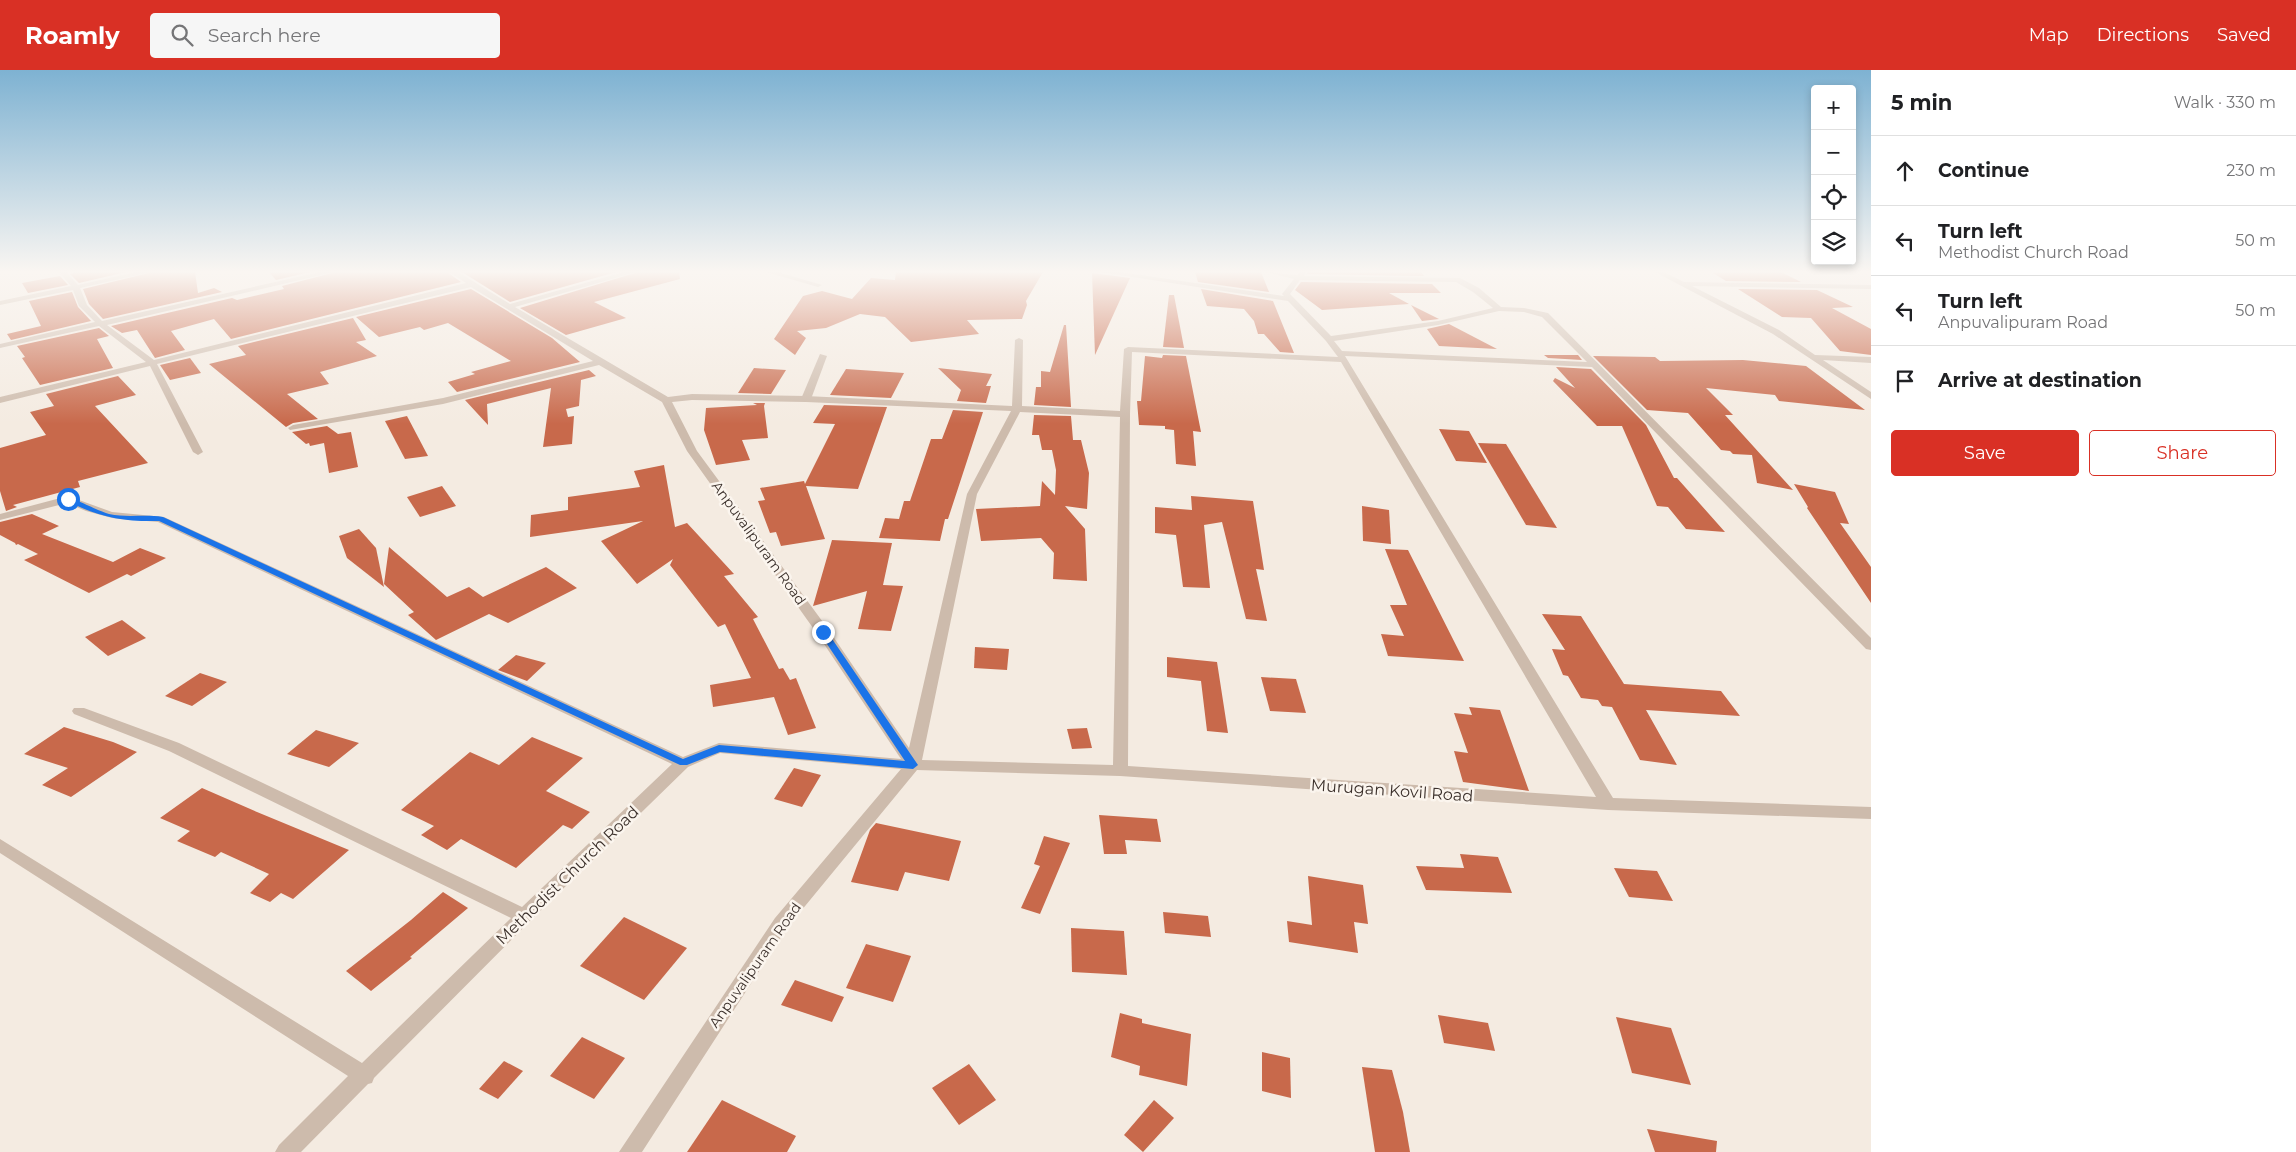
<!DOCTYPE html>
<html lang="en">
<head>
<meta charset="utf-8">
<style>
	:root { --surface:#fff; --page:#f6f6f6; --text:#202124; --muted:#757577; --line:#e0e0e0; --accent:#d93025 }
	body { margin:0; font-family:Montserrat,sans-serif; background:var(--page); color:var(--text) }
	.controls { position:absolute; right:15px; top:15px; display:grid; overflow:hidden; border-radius:5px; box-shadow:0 2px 8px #0003 }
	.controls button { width:45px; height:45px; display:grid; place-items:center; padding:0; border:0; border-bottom:1px solid var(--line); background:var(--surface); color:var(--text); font:25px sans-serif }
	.stop { position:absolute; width:15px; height:15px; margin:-11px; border:4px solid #1a73e8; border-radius:50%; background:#fff }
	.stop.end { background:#1a73e8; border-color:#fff; box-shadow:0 1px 5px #0008 }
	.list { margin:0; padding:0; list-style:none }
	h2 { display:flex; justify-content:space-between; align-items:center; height:65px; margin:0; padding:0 20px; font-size:21px }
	h2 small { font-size:16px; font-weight:400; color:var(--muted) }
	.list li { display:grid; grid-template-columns:32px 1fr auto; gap:15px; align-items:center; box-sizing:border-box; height:70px; padding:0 20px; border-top:1px solid var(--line) }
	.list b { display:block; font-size:19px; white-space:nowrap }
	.list p { margin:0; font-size:16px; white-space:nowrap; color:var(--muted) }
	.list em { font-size:16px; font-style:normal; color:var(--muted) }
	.actions { display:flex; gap:10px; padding:15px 20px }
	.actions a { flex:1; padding:11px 0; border:1px solid var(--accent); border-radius:5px; text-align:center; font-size:18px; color:var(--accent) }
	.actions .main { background:var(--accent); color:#fff }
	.icon { flex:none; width:28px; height:28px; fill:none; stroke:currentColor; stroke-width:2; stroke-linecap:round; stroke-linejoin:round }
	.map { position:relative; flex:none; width:1871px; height:1082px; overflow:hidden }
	header { display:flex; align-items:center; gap:30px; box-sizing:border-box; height:70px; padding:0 25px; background:var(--accent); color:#fff }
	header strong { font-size:24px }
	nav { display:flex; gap:28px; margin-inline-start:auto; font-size:18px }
	.search { width:350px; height:45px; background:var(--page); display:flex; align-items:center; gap:12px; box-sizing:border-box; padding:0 18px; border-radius:5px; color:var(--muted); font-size:19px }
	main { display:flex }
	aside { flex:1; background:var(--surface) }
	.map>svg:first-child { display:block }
	.building { fill:#c8694b }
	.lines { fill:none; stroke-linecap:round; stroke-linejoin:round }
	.lane { fill:#cdbbac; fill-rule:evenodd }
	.street { fill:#cdbbac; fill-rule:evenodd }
	.route { fill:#1a73e8 }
	.labels { text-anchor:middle; stroke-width:5; stroke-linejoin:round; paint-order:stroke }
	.street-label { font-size:14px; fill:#3b302b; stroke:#fbf5ee }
	.near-street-label { font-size:16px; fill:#3b302b; stroke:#fbf5ee }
</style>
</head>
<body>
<header>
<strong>Roamly</strong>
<div class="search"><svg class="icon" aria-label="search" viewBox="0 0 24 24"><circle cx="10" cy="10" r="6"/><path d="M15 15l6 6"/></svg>Search here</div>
<nav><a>Map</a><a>Directions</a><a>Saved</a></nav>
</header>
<main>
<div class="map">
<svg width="1871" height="1082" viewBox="0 0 1871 1082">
	<rect width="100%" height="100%" fill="#f4ebe1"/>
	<g class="building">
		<path d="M77,202h49l-47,11 -9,-9z"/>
		<path d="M153,202h42l3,21 16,-5 8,4 -119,27 -14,-15 -6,-15z"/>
		<path d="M269,202h41l-34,8z"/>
		<path d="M336,202h111l14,10 -230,57 -17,-20 -43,12 14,19 -30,8 -18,-28 -15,3 -11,-7 121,-28 5,2 47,-11 -2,-3z"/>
		<path d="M462,202h154l-106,30z"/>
		<path d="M638,202h41l1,7 -86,23 32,16 -60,17 -46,-27z"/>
		<path d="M896,202h147l-17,29 1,4 -5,14 -55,1 12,14 -68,8 -26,-25 -25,-3 -34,14 -29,3 9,7 -11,17 -21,-16 29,-43 19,-5 30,8 19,-21 24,2z"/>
		<path d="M1195,202h66l8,20 -71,-10z"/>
		<path d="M1308,202h113l3,4 -117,-2z"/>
		<path d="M1722,202h59l20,10 -75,-1 -13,-8z"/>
		<path d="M1092,203l38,5 -35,77z"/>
		<path d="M60,206l8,9 -40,8 -6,-10z"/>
		<path d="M1301,212l131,2 9,9h-52l20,11 -87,6 -27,-20z"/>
		<path d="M471,219l81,49 28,24 -123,30 -9,-10 27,-8 -4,-2 40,-11 -63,-38 -24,7 -4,-3 -41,10 -23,-20z"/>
		<path d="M1201,219l72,12 21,52 -14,-1 -16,-18h-6l-4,-13 -10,-12 -37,-3z"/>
		<path d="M1738,219l79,1 36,17 -21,1 39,21v26l-31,-4 -29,-33 -29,-1z"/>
		<path d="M72,222l6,15 13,14 -80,19 -4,-6 34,-8 -12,-25z"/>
		<path d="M1169,225h5l10,53 -21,-1z"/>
		<path d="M1411,235l28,14 -17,2z"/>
		<path d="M353,248l13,22 -10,2 21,14 -57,16 9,12 -42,10 31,25 -25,4 -7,4 -77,-63 37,-9 -8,-9z"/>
		<path d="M1449,254l48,25 -58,-3 -12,-17z"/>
		<path d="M1064,255h2l5,82 -37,-2 2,-18h5v-16l9,1z"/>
		<path d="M99,258l10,8 -12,3 16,29 -73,17 -18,-27 3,-1 -8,-11z"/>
		<path d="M1163,285l23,1 15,76 -8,-1 3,35 -20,-2 -2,-34 -9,-1v-3l-26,-1 -2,-24h4l4,-45 17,2z"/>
		<path d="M1544,285h34l4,5 -34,-2z"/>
		<path d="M1593,286l62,1 5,4 83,-1 63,6 59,44 -86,-9 -4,-6 -69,-7 27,27h-8l68,75 -36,-7 -5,-28 -19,-1 -3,-3 -9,-1 -33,-37 -41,-3z"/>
		<path d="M190,288l11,15 -31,7 -10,-15z"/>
		<path d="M1556,297l35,2 55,56 28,53h3l48,54 -39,-3 -18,-22 -11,-1 -35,-80h-25l-44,-45 2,-3 20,10z"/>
		<path d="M754,298l32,2 -15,24 -33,-1z"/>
		<path d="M938,298l54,6 -6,12h5l-5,17 -29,-2 4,-11z"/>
		<path d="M846,299l58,4 -13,25 -61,-3z"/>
		<path d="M589,300l7,6 -15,4 -2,26 -13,3 2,8 6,-1 -2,28 -29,3 8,-59 -64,16 1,21 -23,-25z"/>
		<path d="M118,306l18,19 -41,11 53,57 -70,18 2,6 -67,18 4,2 -11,4 -6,-20v-43l46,-13 -16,-23 24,-6 -8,-12z"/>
		<path d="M753,333h12l-1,3 4,32 -26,2 8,20 -34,5 -12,-35 2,-22 51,-3z"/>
		<path d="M824,335l63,2 -29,82 -52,-3 19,53 -44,7 -5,-14 -6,1 -12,-32 7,-1 -5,-12 44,-7 1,3 30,-60 -22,-1z"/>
		<path d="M953,340l30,2 -35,107h-3l-5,22 -61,-3 6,-20 14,1 5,-18h6l21,-62h11z"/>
		<path d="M1034,345l37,1 2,24h8l8,33 -2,36 -22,-3 20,23 2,52 -34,-2 1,-26 -13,-15 -60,3 -5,-32 64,-3 2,-25 13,14 1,-25 -4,-20h-10l-3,-15h-7z"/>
		<path d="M407,346l21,40 -23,3 -20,-38z"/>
		<path d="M327,356l11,8 13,-2 7,35 -29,6 -5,-30 -14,3 -1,-3 -3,1 -14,-12z"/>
		<path d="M1439,359l30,2 18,32 -31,-2z"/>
		<path d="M1478,373l28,1 51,84 -31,-3z"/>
		<path d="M664,395l11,62 12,-4 47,51 -10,2 34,41 -5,2 26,50 4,-1 7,12 6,-2 20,50 -28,7 -14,-38 -61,10 -3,-22 41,-7 -26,-54 -7,3 -48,-62 3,-6 -36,25 -36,-43 42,-20 -113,16 1,-22 37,-5v-13l72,-10 -6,-16z"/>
		<path d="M1794,414l41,8 14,32 -9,-1 31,44v36l-64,-95 1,-1z"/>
		<path d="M442,416l14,20 -36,11 -13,-20z"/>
		<path d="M1191,426l62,5 11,69 -8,-1 11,52 -21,-2 -24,-97 -18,3 6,63 -27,-1 -7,-52 -21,-2v-26l37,3z"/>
		<path d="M1362,436l27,4 2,34 -28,-3z"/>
		<path d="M32,444l27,12 -17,8 71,28 27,-14 26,10 -35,18 -4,-2 -38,19 -65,-33 14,-6 -20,-10 -2,1 -1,-2 -15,-8v-13z"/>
		<path d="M359,459l17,19 8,39 -37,-29 -8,-22z"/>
		<path d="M832,470l60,3 -9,42 20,1 -12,45 -33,-2 9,-38 -54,15z"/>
		<path d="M389,477l58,50 22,-10 14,10 63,-30 31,21 -69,35 -19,-9 -53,26 -28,-25 6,-3 -30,-28z"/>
		<path d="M1385,479l23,1 56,111 -76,-5 -7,-22 23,2 -14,-31h17z"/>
		<path d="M1542,544l39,2 43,68 97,7 19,25 -94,-6 31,55 -37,-5 -28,-53 -10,-1 -4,-6 -17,-2 -13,-22 -5,-1 -11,-26 13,1z"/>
		<path d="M122,550l24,18 -38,18 -23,-19z"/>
		<path d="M975,577l34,2 -2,21 -33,-2z"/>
		<path d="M516,585l30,8 -19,18 -29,-11z"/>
		<path d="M1167,587l50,5 11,71 -21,-2 -6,-50 -34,-4z"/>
		<path d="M200,603l27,9 -35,24 -27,-10z"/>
		<path d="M1261,607l35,2 10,34 -36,-2z"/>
		<path d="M1469,637l31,3 29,81 -66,-9 -9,-31 14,2 -14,-40 18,2z"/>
		<path d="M64,657l49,15 24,10 -66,45 -29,-12 26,-17 -44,-14z"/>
		<path d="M1087,658l5,20 -20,1 -5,-20z"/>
		<path d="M316,660l43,13 -30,24 -42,-13z"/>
		<path d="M532,667l51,21 -37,33 44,21 -18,17 -9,-4 -47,43 -55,-29 -14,11 -26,-15 13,-9 -33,-16 69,-58 29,13z"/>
		<path d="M794,698l27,7 -19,32 -28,-8z"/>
		<path d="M202,718l55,24 92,38 -56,49 -12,-6 -11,9 -20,-9 19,-19 -48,-22 -6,5 -38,-16 13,-10 -30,-13z"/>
		<path d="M1099,745l58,4 4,23 -36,-2 2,14h-23z"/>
		<path d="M876,753l85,18 -12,40 -44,-9 -7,19 -47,-9 19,-52z"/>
		<path d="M1044,766l26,7 -30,71 -19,-6 19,-42 -6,-2z"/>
		<path d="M1460,784l38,3 14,36 -86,-3 -10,-24 48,2z"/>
		<path d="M1614,798l43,3 16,30 -44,-4z"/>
		<path d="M1308,806l55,9 5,39 -14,-2 4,31 -69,-11 -2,-21 25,4z"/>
		<path d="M443,822l25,16 -58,49 2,1 -41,33 -25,-20 65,-51z"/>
		<path d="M1163,842l45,4 3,21 -46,-4z"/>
		<path d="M624,847l63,31 -43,52 -64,-34z"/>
		<path d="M1071,858l53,3 3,44 -55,-3z"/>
		<path d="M866,874l45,12 -18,46 -47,-14z"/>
		<path d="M795,910l49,17 -12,25 -51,-17z"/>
		<path d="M1120,943l22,6v4l49,11 -4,52 -48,-11 1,-9 -29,-9z"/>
		<path d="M1438,945l50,8 7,28 -51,-8z"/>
		<path d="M1616,947l55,11 20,57 -59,-12z"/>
		<path d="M582,967l43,21 -31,41 -44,-23z"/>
		<path d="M1262,982l28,6 1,40 -29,-7z"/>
		<path d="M504,991l19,10 -25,28 -19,-10z"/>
		<path d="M969,994l27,36 -37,25 -27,-37z"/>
		<path d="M1362,997l30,3 11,42 7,40h-35z"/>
		<path d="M722,1030l74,36 -9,16h-100z"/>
		<path d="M1154,1030l20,18 -31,34 -19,-17z"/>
		<path d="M1647,1059l70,12 -1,11h-61z"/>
	</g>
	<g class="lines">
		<path class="lane" d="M820,284l7,2 -16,43 -8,2 -2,-2z"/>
		<g class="street">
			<path d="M59,202h7l12,13 58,-13h15l-71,16 7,17 15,16 218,-49h14l-227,53 47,35 312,-77 -17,-11h9l52,32 114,-32h12l-121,35 153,90 24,-3 114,2 206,10 3,-66 4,-2 4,2 -1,66 98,5 4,-62 4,-2 210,10 -12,-16 -38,-40 -188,-29h20l164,24 -2,-2 12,-15 -28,-7 31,3 2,-3h7l-2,4 156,2 19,10 22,19 23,1 24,5 323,325v12l-5,-1 -274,-282 -247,-11 268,442 258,9v12l-263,-9 -488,-34 -203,-6 -130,158 -145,224h-23l156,-234 126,-149 -181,-16 -32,14 -158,154 -156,157 -2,5 -4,1 -67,68h-26l4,-7 69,-69 -348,-223v-14l362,224 149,-145 -342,-167 -95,-37 -2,-3 2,-3h10l95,35 343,164 150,-143 -514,-242 -46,-4 -26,-7 -19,-8 -67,17v-6l68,-18 44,16 52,5 519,240 36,-14 182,16 -83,-124 -131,-184 -25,-49 -63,-37 -156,39 -153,26 -2,-2 5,-3 150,-27 150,-37 -122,-74 -314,77 46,88 -5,3 -5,-3 -43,-86 -150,37v-6l146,-35 -47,-36 -99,22v-4l95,-22 -16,-16 -6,-16 -73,15v-4l71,-15zM1300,210l156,2 17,10 20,16 -55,13 -107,15 -41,-42zM1499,241l25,1 18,5 45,45 -245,-11 -8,-10 104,-16zM1132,282l209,10 255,435 -468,-31 2,-352zM692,330l114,2 205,9 -44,83 -58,254 -81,-119 -131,-178 -25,-49zM1020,342l100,5 -7,348 -191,-5 55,-266z"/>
			<path d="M766,202h12l44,13 -4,2z"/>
			<path d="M1655,202h9l20,10 187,3v4l-179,-3 87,44 36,25 56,2v6l-48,-3 48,32v7l-98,-65z"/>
		</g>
	</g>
	<linearGradient id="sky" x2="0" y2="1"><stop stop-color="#7eb2d2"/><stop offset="0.57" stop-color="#faf6f2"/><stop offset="1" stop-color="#faf6f2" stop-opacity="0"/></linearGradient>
	<rect width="1871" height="354" fill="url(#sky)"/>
	<path class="route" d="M66,427c6,0 32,14 43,17 18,4 36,0 54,3l520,242 36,-14 186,16 -86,-129 7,-2 92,135 -5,4 -193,-17 -33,13h-7l-521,-244c-35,1 -63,-4 -93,-21z"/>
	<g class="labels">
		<g class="street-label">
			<text transform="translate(759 473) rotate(54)" y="5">Anpuvalipuram Road</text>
			<text transform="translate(755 895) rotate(-55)" y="5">Anpuvalipuram Road</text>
		</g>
		<g class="near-street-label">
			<text transform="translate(1392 720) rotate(4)" y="6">Murugan Kovil Road</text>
			<text transform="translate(567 805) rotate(-44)" y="6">Methodist Church Road</text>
		</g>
	</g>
</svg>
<div class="controls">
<button>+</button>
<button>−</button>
<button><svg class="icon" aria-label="locate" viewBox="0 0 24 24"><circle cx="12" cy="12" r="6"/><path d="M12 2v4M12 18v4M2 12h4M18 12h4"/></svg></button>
<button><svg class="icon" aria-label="layers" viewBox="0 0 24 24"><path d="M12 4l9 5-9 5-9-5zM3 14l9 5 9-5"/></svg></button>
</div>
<div class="stop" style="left:68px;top:429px"></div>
<div class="stop end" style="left:823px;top:562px"></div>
</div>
<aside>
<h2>5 min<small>Walk · 330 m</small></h2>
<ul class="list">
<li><svg class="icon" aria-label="ahead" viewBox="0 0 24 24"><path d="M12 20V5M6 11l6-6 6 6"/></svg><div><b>Continue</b></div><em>230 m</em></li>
<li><svg class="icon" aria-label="left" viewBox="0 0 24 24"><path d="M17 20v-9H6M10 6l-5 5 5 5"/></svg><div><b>Turn left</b><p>Methodist Church Road</p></div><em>50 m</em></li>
<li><svg class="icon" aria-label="left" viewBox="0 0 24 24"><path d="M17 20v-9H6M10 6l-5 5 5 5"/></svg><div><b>Turn left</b><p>Anpuvalipuram Road</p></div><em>50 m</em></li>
<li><svg class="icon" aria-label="arrive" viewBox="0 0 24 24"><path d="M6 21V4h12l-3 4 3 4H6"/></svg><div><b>Arrive at destination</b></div></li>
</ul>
<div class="actions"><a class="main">Save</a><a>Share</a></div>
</aside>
</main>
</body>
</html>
